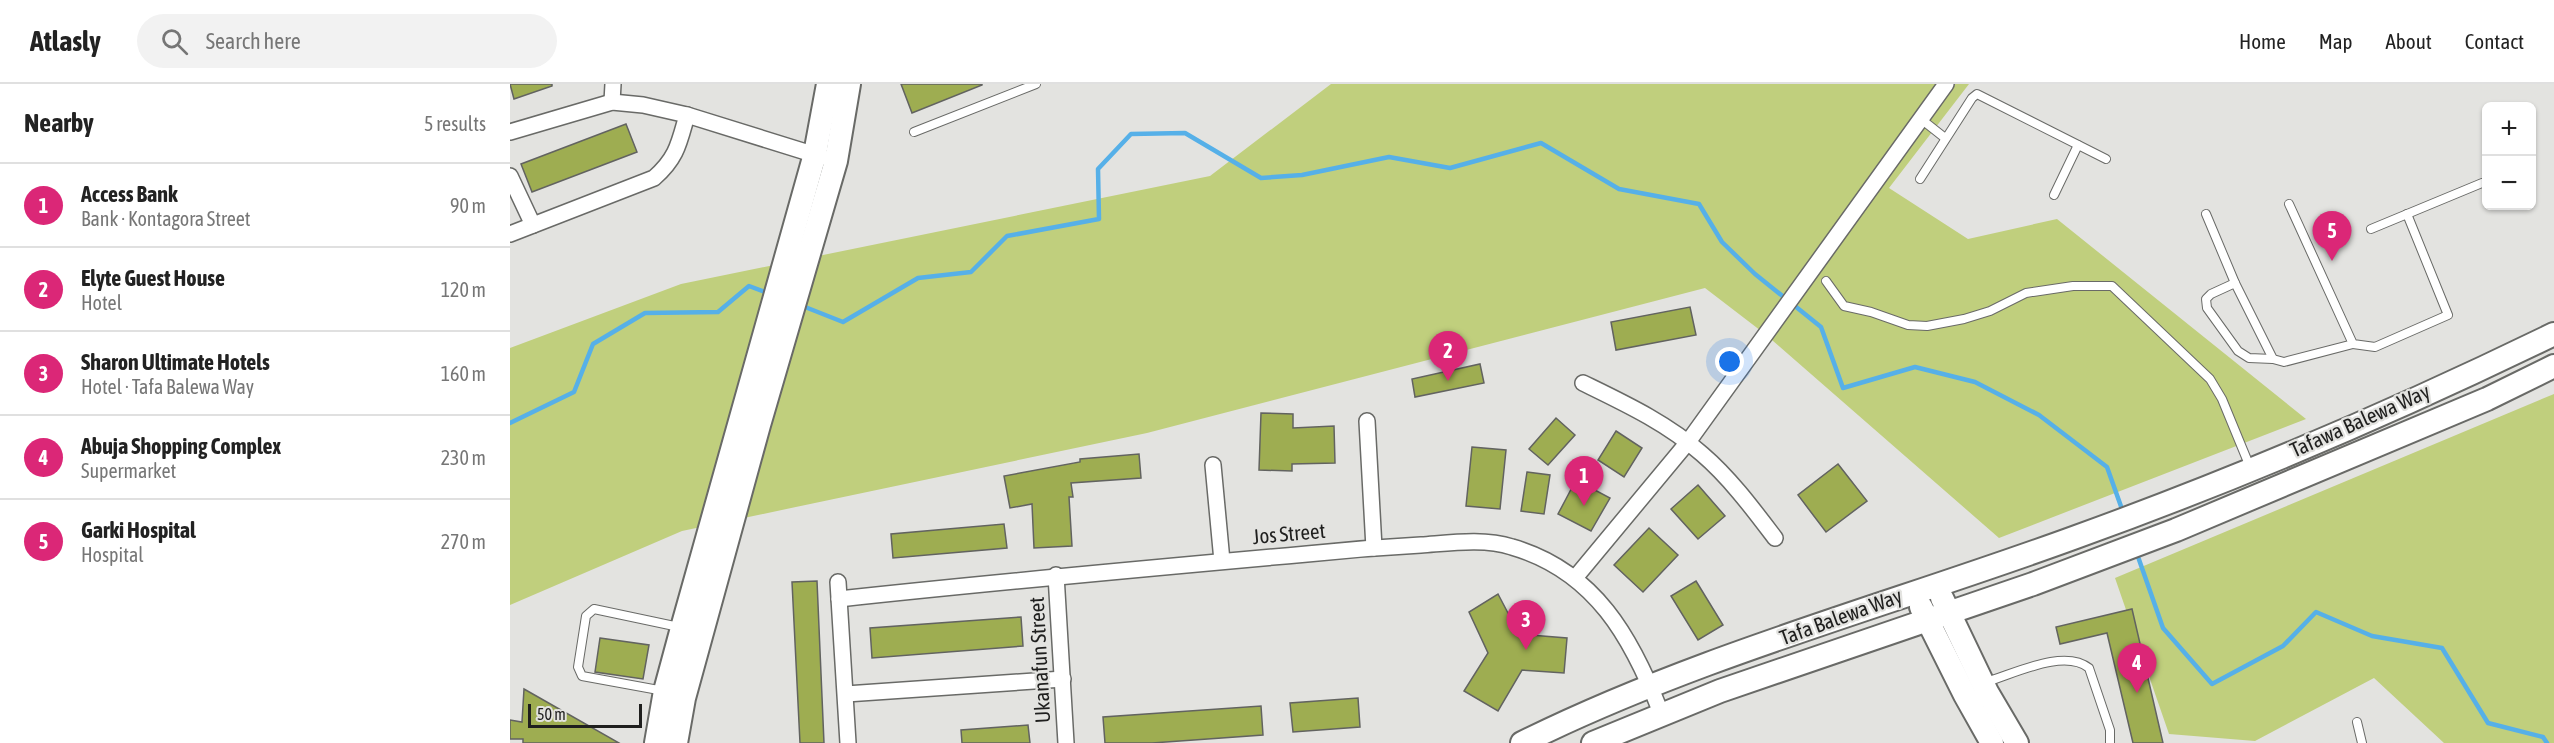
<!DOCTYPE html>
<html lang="en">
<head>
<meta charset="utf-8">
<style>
	:root { --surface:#fff; --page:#f2f2f2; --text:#222; --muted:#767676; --line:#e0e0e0; --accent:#db2777 }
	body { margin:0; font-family:"Asap Condensed",sans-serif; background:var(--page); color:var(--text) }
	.controls { position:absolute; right:18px; top:18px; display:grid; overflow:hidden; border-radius:9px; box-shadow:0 2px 4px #0004 }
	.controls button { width:54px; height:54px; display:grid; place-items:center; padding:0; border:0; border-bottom:2px solid var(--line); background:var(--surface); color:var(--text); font:30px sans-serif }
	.scale { position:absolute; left:18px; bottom:15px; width:114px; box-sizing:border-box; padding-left:6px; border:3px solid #1f1f1e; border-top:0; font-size:16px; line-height:21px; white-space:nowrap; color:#1f1f1e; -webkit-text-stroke:4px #e3e3e0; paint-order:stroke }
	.you { position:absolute; left:1220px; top:278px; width:21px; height:21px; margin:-15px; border:4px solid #fff; border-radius:50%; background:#1a73e8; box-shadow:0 0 0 9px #1a73e833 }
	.badge { display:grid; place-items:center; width:39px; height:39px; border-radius:50%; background:var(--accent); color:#fff; font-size:20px; font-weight:700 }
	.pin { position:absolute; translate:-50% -50px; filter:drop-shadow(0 2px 3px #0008) }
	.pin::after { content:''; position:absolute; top:32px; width:21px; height:18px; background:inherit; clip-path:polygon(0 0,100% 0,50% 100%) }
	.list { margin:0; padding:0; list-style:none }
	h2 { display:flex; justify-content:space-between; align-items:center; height:78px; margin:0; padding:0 24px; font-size:26px }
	h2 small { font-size:20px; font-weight:400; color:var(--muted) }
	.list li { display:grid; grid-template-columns:39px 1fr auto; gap:18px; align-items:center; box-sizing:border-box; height:84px; padding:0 24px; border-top:2px solid var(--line) }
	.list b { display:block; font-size:22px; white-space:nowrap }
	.list p { margin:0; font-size:20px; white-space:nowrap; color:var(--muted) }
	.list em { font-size:20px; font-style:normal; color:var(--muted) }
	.icon { flex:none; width:33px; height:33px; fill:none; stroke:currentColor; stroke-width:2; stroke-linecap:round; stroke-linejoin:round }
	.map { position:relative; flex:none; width:2044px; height:659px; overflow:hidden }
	header { display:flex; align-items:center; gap:36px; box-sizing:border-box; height:84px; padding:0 30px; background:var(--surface); border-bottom:2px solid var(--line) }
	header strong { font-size:28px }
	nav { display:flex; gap:33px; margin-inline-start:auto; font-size:21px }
	.search { width:420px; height:54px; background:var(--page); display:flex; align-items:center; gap:15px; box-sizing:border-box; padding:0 21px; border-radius:33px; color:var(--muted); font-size:22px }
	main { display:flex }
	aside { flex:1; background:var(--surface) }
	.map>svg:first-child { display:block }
	.green { fill:#c0cf7d }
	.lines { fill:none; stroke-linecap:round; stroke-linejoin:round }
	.stream { stroke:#56b0e8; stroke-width:4.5 }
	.building { fill:#9ead51; stroke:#626360; stroke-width:1.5 }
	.lane-casing { stroke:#696a67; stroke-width:10 }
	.street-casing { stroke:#696a67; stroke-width:18 }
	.secondary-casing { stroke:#696a67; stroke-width:26 }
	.lane { stroke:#fff; stroke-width:8 }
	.street { stroke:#fff; stroke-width:15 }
	.secondary { stroke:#fff; stroke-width:22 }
	.labels { text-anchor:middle; stroke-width:4.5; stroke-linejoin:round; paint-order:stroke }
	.street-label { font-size:21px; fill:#1f1f1e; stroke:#e3e3e0 }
</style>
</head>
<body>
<header>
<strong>Atlasly</strong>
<div class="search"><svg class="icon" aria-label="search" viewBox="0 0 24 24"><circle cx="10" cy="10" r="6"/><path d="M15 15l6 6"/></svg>Search here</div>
<nav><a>Home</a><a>Map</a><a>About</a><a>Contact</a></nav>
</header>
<main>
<aside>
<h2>Nearby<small>5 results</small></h2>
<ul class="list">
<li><span class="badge">1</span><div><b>Access Bank</b><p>Bank · Kontagora Street</p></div><em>90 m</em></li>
<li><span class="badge">2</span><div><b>Elyte Guest House</b><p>Hotel</p></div><em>120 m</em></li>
<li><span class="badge">3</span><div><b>Sharon Ultimate Hotels</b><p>Hotel · Tafa Balewa Way</p></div><em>160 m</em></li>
<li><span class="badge">4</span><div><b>Abuja Shopping Complex</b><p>Supermarket</p></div><em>230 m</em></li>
<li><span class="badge">5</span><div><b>Garki Hospital</b><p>Hospital</p></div><em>270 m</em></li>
</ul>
</aside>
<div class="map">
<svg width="2044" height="659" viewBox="0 0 2044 659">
	<rect width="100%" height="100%" fill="#e3e3e0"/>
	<g class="green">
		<path d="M821,0h638l-80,104 79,51 89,-20 249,200 -307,119 -234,-204 -60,-46 -558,145 -465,98 -172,74v-257l171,-64 529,-108z"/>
		<path d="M2044,310v349h-110l-70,-65 -119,63 -86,-7 -54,-156z"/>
	</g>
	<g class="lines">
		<g class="stream">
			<path d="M290,221l43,17 75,-44 53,-6 36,-36 92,-17 -1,-50 33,-35 54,-1 76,45 41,-3 87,-18 61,11 91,-25 78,46 80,15 23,38 33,32 66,53 22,61 72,-21 60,15 64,33 68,52 16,45"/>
			<path d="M0,339l64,-31 19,-48 52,-31 73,-1 31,-26 21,8"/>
			<path d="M1626,467l27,77 49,56 71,-38 33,-34 56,24 70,12 46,75 55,14 4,6"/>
		</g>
	</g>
	<g class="building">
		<path d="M0,0h42v2l-38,13z"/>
		<path d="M391,0h81v1l-70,28z"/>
		<path d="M116,40l11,28 -105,40 -11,-28z"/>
		<path d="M1180,223l6,28 -80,15 -5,-28z"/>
		<path d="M970,280l4,19 -69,14 -3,-18z"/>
		<path d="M751,329l32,1v14l41,-2 1,37 -43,1v7l-33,-1z"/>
		<path d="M1046,334l19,17 -27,30 -19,-16z"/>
		<path d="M1106,347l26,17 -18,29 -26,-17z"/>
		<path d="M962,363l34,3 -6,59 -34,-3z"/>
		<path d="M629,370l2,24 -70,5 2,14h-4l3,49 -38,2 -2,-44 -22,4 -6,-32 76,-14v-3z"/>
		<path d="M1328,380l29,37 -41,31 -28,-37z"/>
		<path d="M1017,388l23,3 -6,39 -23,-3z"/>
		<path d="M1066,396l34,18 -19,33 -33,-17z"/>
		<path d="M1188,401l27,31 -27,23 -27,-30z"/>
		<path d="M494,440l3,24 -114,10 -2,-24z"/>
		<path d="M1139,444l29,27 -35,37 -29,-27z"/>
		<path d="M307,497l7,162h-24l-8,-161z"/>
		<path d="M1186,497l27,44 -25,15 -27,-44z"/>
		<path d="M988,510l21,40 48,4 -3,35 -42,-3 -24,41 -34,-20 24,-38 -19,-41z"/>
		<path d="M1622,525l31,134h-30l-26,-110 -47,11 -4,-17z"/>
		<path d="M511,533l2,29 -151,12 -2,-30z"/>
		<path d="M90,554l49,7 -6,34 -48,-7z"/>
		<path d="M14,605l95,54h-96v-4h-13v-19l12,2z"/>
		<path d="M848,614l2,29 -67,5 -3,-29z"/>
		<path d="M751,622l2,29 -111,8h-47l-2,-26z"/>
		<path d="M518,641l2,18h-68l-1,-13z"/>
	</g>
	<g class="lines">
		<defs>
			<g id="lane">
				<path d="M1411,35l24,19"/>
				<path d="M404,48l122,-48"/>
				<path d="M1410,95l52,-81 5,-4 129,65"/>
				<path d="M1544,111l24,-50"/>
				<path d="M1779,120l64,140 22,3 73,-32 -41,-101"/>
				<path d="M1696,130l29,69 38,76 11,3 69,-18"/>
				<path d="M1861,145l111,-46"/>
				<path d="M1316,197l18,25 27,6 37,13 19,1 37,-7 26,-8 36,-18 47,-7h39l98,93 12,20 28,68"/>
				<path d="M1725,199l-24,11 -5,5 1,9 31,43 11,7 24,1"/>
				<path d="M1476,598c28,-8 78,-34 103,-14l21,62v13"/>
				<path d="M154,607l-82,-15 -4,-9 8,-51 8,-7 85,18"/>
				<path d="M1847,638l5,21"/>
			</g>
			<g id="street">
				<path d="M102,18l1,-18"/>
				<path d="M0,48l102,-30 31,3 44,10 135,42"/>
				<path d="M0,92l23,49"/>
				<path d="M0,150l144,-56c23,-20 25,-35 33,-63"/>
				<path d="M1073,299c41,20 84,40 119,71 28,24 51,55 73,84"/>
				<path d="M857,337l7,127"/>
				<path d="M703,381l9,96"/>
				<path d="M546,491l10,168"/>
				<path d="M1065,494l113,-136 258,-358"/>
				<path d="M328,498l10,161"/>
				<path d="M329,515c156,-17 312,-31 468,-45 38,-4 76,-7 114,-9 29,-2 63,-7 91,2 83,24 120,91 149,166"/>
				<path d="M336,610l217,-15"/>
			</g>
			<g id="secondary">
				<path d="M1432,514l45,94 30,51"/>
				<path d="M1411,523l44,88 27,48"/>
				<path d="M146,659l9,-52 17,-63 133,-474 13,-70"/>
				<path d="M166,659l8,-45 75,-273 77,-264 13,-77"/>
				<path d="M1012,659c175,-87 371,-139 554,-206 161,-58 324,-128 478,-203"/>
				<path d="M1083,659l127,-52 313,-107 143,-54 311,-131 67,-33"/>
			</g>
		</defs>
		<use href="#lane" class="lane-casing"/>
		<use href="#street" class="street-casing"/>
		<use href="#secondary" class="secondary-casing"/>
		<use href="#lane" class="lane"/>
		<use href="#street" class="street"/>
		<use href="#secondary" class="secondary"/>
	</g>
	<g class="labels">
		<g class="street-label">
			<text transform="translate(1850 337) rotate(-24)" y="7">Tafawa Balewa Way</text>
			<text transform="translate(779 450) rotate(-5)" y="7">Jos Street</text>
			<text transform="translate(1331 533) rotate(-20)" y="7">Tafa Balewa Way</text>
			<text transform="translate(530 576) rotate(-93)" y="7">Ukanafun Street</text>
		</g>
	</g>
</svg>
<div class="controls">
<button>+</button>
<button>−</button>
</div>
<div class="scale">50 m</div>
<div class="you"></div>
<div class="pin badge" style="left:1074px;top:422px">1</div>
<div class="pin badge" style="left:938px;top:297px">2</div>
<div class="pin badge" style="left:1016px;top:566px">3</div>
<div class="pin badge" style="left:1627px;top:609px">4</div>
<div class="pin badge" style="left:1822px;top:177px">5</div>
</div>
</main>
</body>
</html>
